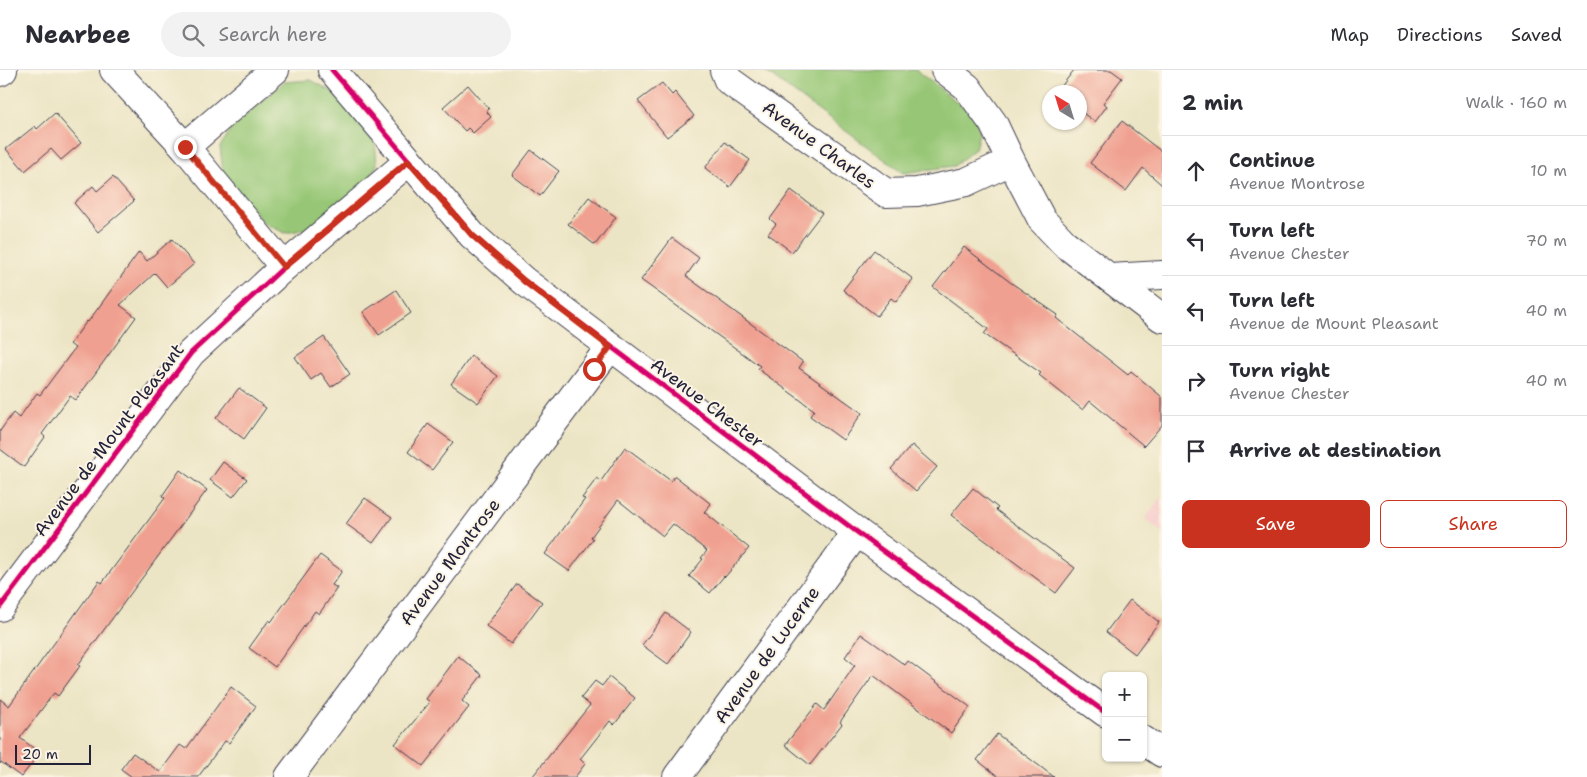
<!DOCTYPE html>
<html lang="en">
<head>
<meta charset="utf-8">
<style>
	:root { --surface:#fff; --page:#f2f2f3; --text:#2b2b33; --muted:#7c7c81; --line:#e1e1e2; --accent:#c8321e }
	body { margin:0; font-family:"Shantell Sans",sans-serif; background:var(--page); color:var(--text) }
	.controls { position:absolute; right:15px; bottom:15px; display:grid; overflow:hidden; border-radius:8px; box-shadow:0 1px 4px #0004 }
	.controls button { width:45px; height:45px; display:grid; place-items:center; padding:0; border:0; border-bottom:1px solid var(--line); background:var(--surface); color:var(--text); font:25px sans-serif }
	.compass { position:absolute; left:1042px; top:15px; width:45px; height:45px; border-radius:50%; background:var(--surface); box-shadow:0 1px 4px #0004; rotate:322deg }
	.scale { position:absolute; left:15px; bottom:12px; width:76px; box-sizing:border-box; padding-left:5px; border:2px solid #22223b; border-top:0; font-size:14px; line-height:18px; white-space:nowrap; color:#22223b; -webkit-text-stroke:4px #fcf5e5; paint-order:stroke }
	.stop { position:absolute; width:15px; height:15px; margin:-11px; border:4px solid #c8321e; border-radius:50%; background:#fff }
	.stop.end { background:#c8321e; border-color:#fff; box-shadow:0 1px 5px #0008 }
	.list { margin:0; padding:0; list-style:none }
	h2 { display:flex; justify-content:space-between; align-items:center; height:65px; margin:0; padding:0 20px; font-size:21px }
	h2 small { font-size:16px; font-weight:400; color:var(--muted) }
	.list li { display:grid; grid-template-columns:32px 1fr auto; gap:15px; align-items:center; box-sizing:border-box; height:70px; padding:0 20px; border-top:1px solid var(--line) }
	.list b { display:block; font-size:19px; white-space:nowrap }
	.list p { margin:0; font-size:16px; white-space:nowrap; color:var(--muted) }
	.list em { font-size:16px; font-style:normal; color:var(--muted) }
	.actions { display:flex; gap:10px; padding:15px 20px }
	.actions a { flex:1; padding:11px 0; border:1px solid var(--accent); border-radius:8px; text-align:center; font-size:18px; color:var(--accent) }
	.actions .main { background:var(--accent); color:#fff }
	.icon { flex:none; width:28px; height:28px; fill:none; stroke:currentColor; stroke-width:2; stroke-linecap:round; stroke-linejoin:round }
	.map { position:relative; flex:none; width:1162px; height:707px; overflow:hidden }
	header { display:flex; align-items:center; gap:30px; box-sizing:border-box; height:70px; padding:0 25px; background:var(--surface); border-bottom:1px solid var(--line) }
	header strong { font-size:24px }
	nav { display:flex; gap:28px; margin-inline-start:auto; font-size:18px }
	.search { width:350px; height:45px; background:var(--page); display:flex; align-items:center; gap:12px; box-sizing:border-box; padding:0 18px; border-radius:28px; color:var(--muted); font-size:19px }
	main { display:flex }
	aside { flex:1; background:var(--surface) }
	.map>svg:first-child { display:block }
	.built { fill:#f7d0cd }
	.green { fill:#97c776; stroke:#5c7458 }
	.building { fill:#f0a090 }
	.lines { fill:none; stroke-linecap:round; stroke-linejoin:round }
	.minor-casing { stroke:#403f50; stroke-width:30 }
	.minor { stroke:#fff; stroke-width:28 }
	.cycleway-casing { stroke:#fcf5e5; stroke-width:8 }
	.cycleway { stroke:#d6006c; stroke-width:5 }
	.route { stroke:#c8321e; stroke-width:6 }
	.labels { text-anchor:middle; stroke-width:4; stroke-linejoin:round; paint-order:stroke }
	.street-label { font-size:18px; fill:#22223b; stroke:#fcf5e5 }
</style>
</head>
<body>
<header>
<strong>Nearbee</strong>
<div class="search"><svg class="icon" aria-label="search" viewBox="0 0 24 24"><circle cx="10" cy="10" r="6"/><path d="M15 15l6 6"/></svg>Search here</div>
<nav><a>Map</a><a>Directions</a><a>Saved</a></nav>
</header>
<main>
<div class="map">
<svg width="1162" height="707" viewBox="0 0 1162 707">
	<rect width="100%" height="100%" fill="#fcf5e5"/>
	<filter id="ink" filterUnits="userSpaceOnUse"><feTurbulence type="fractalNoise" baseFrequency=".02" numOctaves="2"/><feDisplacementMap in="SourceGraphic" scale="10" xChannelSelector="R" yChannelSelector="G"/><feConvolveMatrix kernelMatrix="1 2 1 2 8 2 1 2 1" color-interpolation-filters="sRGB"/></filter>
	<filter id="wash" filterUnits="userSpaceOnUse"><feTurbulence type="fractalNoise" baseFrequency=".0096" numOctaves="4" result="noise"/><feDisplacementMap in="SourceGraphic" scale="20" xChannelSelector="R" yChannelSelector="G"/><feGaussianBlur stdDeviation="1.12" result="paint"/><feColorMatrix in="noise" values="0 0 0 0 0 0 0 0 0 0 0 0 0 0 0 0 0 1.4 0 .05"/><feComposite in="paint" operator="in"/></filter>
	<g filter="url(#wash)">
		<rect width="100%" height="100%" fill="#ece5c5"/>
		<path class="built" d="M1162,426v36l-17,-13z"/>
		<g class="green">
			<path d="M763,0h153l59,46 4,17 -4,16 -21,17 -51,7z"/>
			<path d="M311,10l22,12 42,49 2,24 -12,19 -53,44 -27,5 -21,-10 -41,-51 -3,-25 11,-18 53,-47z"/>
		</g>
		<g id="blocks">
			<g class="building">
				<path d="M1074,0h37l11,8 -19,25 4,3 -12,16 -15,-11v-19h-23z"/>
				<path d="M662,13l10,12 3,-3 19,24 -27,21 -29,-36z"/>
				<path d="M468,15l21,24 -2,3 4,5 -18,16 -5,-5 -3,3 -22,-24z"/>
				<path d="M55,43l26,30 -20,17 -10,-11 -26,22 -19,-22 29,-23 2,3z"/>
				<path d="M1122,51l40,31v33l-19,-17 -17,23 -36,-28z"/>
				<path d="M725,72l25,18 -20,27 -25,-19z"/>
				<path d="M531,80l28,21 -19,25 -28,-21z"/>
				<path d="M113,107l21,24 -36,31 -24,-29 19,-17 4,5z"/>
				<path d="M791,120l31,23 -30,39 -24,-18 8,-10 -6,-5z"/>
				<path d="M589,127l27,20 -21,28 -27,-21z"/>
				<path d="M672,168l27,20 -13,18 117,86 -4,6 63,45 -19,27 -33,-24 4,-6 -56,-41 2,-3 -119,-86z"/>
				<path d="M172,169l22,25 -27,23 -12,-14 -35,32 16,12 -60,83 -6,-4 -28,38 3,3 -21,30 -24,-18v-18l13,-18 6,5 18,-25 3,2 35,-47 -5,-4 17,-23 1,1 51,-70 8,9z"/>
				<path d="M964,177l46,35 48,33 -2,3 72,57 3,-4 31,26v28l-18,21 -54,-45 -7,9 -44,-35 2,-2 -57,-39 4,-5 -55,-42z"/>
				<path d="M874,180l39,29 -17,23 -5,-4 -14,18 -34,-26z"/>
				<path d="M396,220l15,23 -32,22 -16,-23z"/>
				<path d="M324,267l26,37 -19,13 -10,-14 -10,7 -16,-23z"/>
				<path d="M471,286l27,20 -20,27 -27,-19z"/>
				<path d="M239,318l27,20 -22,31 -28,-21z"/>
				<path d="M428,354l25,18 -21,28 -24,-18z"/>
				<path d="M912,375l25,22 -21,24 -25,-22z"/>
				<path d="M625,377l46,34 4,-5 36,28 -7,8 45,36 -24,29 -1,-1 -14,17 -21,-17 14,-17 -2,-1 6,-7 -34,-27 -10,12 -45,-36 -27,37 2,2 -24,32 -24,-17 40,-55 -3,-1 15,-20 4,3z"/>
				<path d="M223,392l24,17 -14,18 -23,-17z"/>
				<path d="M180,400l27,20 -129,175 2,1 -22,30 -4,-3 -34,45 20,15 -19,24 -20,-15 -1,2v-65l9,7 90,-125 3,2 63,-85 -3,-2z"/>
				<path d="M973,418l25,20 -2,2 79,58 -19,25 -105,-78z"/>
				<path d="M365,428l27,19 -19,26 -27,-19z"/>
				<path d="M320,485l22,16 -10,14 5,3 -18,26 -4,-3 -40,56 -26,-19 20,-28 2,2z"/>
				<path d="M517,514l25,18 -31,42 -25,-18z"/>
				<path d="M1130,530l29,22 -24,32 -29,-22z"/>
				<path d="M666,543l25,19 -23,32 -26,-19z"/>
				<path d="M861,564l44,31 3,-4 62,46 -19,26 -78,-58 -33,47 2,2 -32,41 -25,-20 32,-41 7,6 31,-45 -10,-8z"/>
				<path d="M458,586l24,19 -20,26 7,6 -46,59 -28,-22 35,-42 -4,-3z"/>
				<path d="M609,607l26,21 -21,27 -4,-4 -30,38 5,5 -10,13h-43l58,-72 -9,-7 14,-17 7,5z"/>
				<path d="M231,617l25,19 -27,37 -4,-2 -27,36h-66l-11,-8 12,-16 27,19 20,-27 6,4z"/>
				<path d="M997,664l57,43h-55l-22,-17z"/>
			</g>
		</g>
	</g>
	<g filter="url(#ink)">
		<use href="#blocks" fill-opacity="0" stroke="#403f50" stroke-width="1"/>
		<g class="lines">
			<defs>
				<g id="minor">
					<path d="M114,0l71,77 99,120"/>
					<path d="M332,0l140,165 52,46 333,251 249,181"/>
					<path d="M724,0l4,10 158,113 31,-1 49,-10 45,-21"/>
					<path d="M945,0l22,17 26,36 18,38 31,59 22,23 98,75"/>
					<path d="M0,2l3,-2"/>
					<path d="M185,77l90,-77"/>
					<path d="M1110,208l52,-3"/>
					<path d="M0,537l191,-254 93,-86 125,-106"/>
					<path d="M1143,670l19,13"/>
					<path d="M289,707l321,-430"/>
					<path d="M677,707l180,-245"/>
				</g>
			</defs>
			<use href="#minor" class="minor-casing"/>
			<use href="#minor" class="minor"/>
			<defs>
				<g id="cycleway">
					<path d="M332,0l140,165 52,46 333,251 249,181"/>
					<path d="M0,537l191,-254 93,-86 125,-106"/>
				</g>
			</defs>
			<use href="#cycleway" class="cycleway-casing"/>
			<use href="#cycleway" class="cycleway"/>
		</g>
	</g>
	<g class="lines" filter="url(#ink)">
		<path class="route" d="M185,77l99,120 124,-106 64,74 52,46 86,66 -16,22"/>
	</g>
	<g class="labels">
		<g class="street-label">
			<text transform="translate(819 75) rotate(36)" y="6">Avenue Charles</text>
			<text transform="translate(707 333) rotate(37)" y="6">Avenue Chester</text>
			<text transform="translate(109 370) rotate(-53)" y="6">Avenue de Mount Pleasant</text>
			<text transform="translate(450 492) rotate(-53)" y="6">Avenue Montrose</text>
			<text transform="translate(767 585) rotate(-54)" y="6">Avenue de Lucerne</text>
		</g>
	</g>
</svg>
<div class="controls">
<button>+</button>
<button>−</button>
</div>
<svg class="compass" viewBox="-18 -18 36 36"><path d="M0-13l5 13h-10z" fill="#e53935"/><path d="M0 13l5-13h-10z" fill="#7c7c81"/></svg>
<div class="scale">20 m</div>
<div class="stop" style="left:594px;top:299px"></div>
<div class="stop end" style="left:185px;top:77px"></div>
</div>
<aside>
<h2>2 min<small>Walk · 160 m</small></h2>
<ul class="list">
<li><svg class="icon" aria-label="ahead" viewBox="0 0 24 24"><path d="M12 20V5M6 11l6-6 6 6"/></svg><div><b>Continue</b><p>Avenue Montrose</p></div><em>10 m</em></li>
<li><svg class="icon" aria-label="left" viewBox="0 0 24 24"><path d="M17 20v-9H6M10 6l-5 5 5 5"/></svg><div><b>Turn left</b><p>Avenue Chester</p></div><em>70 m</em></li>
<li><svg class="icon" aria-label="left" viewBox="0 0 24 24"><path d="M17 20v-9H6M10 6l-5 5 5 5"/></svg><div><b>Turn left</b><p>Avenue de Mount Pleasant</p></div><em>40 m</em></li>
<li><svg class="icon" aria-label="right" viewBox="0 0 24 24"><path d="M7 20v-9h11M14 6l5 5-5 5"/></svg><div><b>Turn right</b><p>Avenue Chester</p></div><em>40 m</em></li>
<li><svg class="icon" aria-label="arrive" viewBox="0 0 24 24"><path d="M6 21V4h12l-3 4 3 4H6"/></svg><div><b>Arrive at destination</b></div></li>
</ul>
<div class="actions"><a class="main">Save</a><a>Share</a></div>
</aside>
</main>
</body>
</html>
